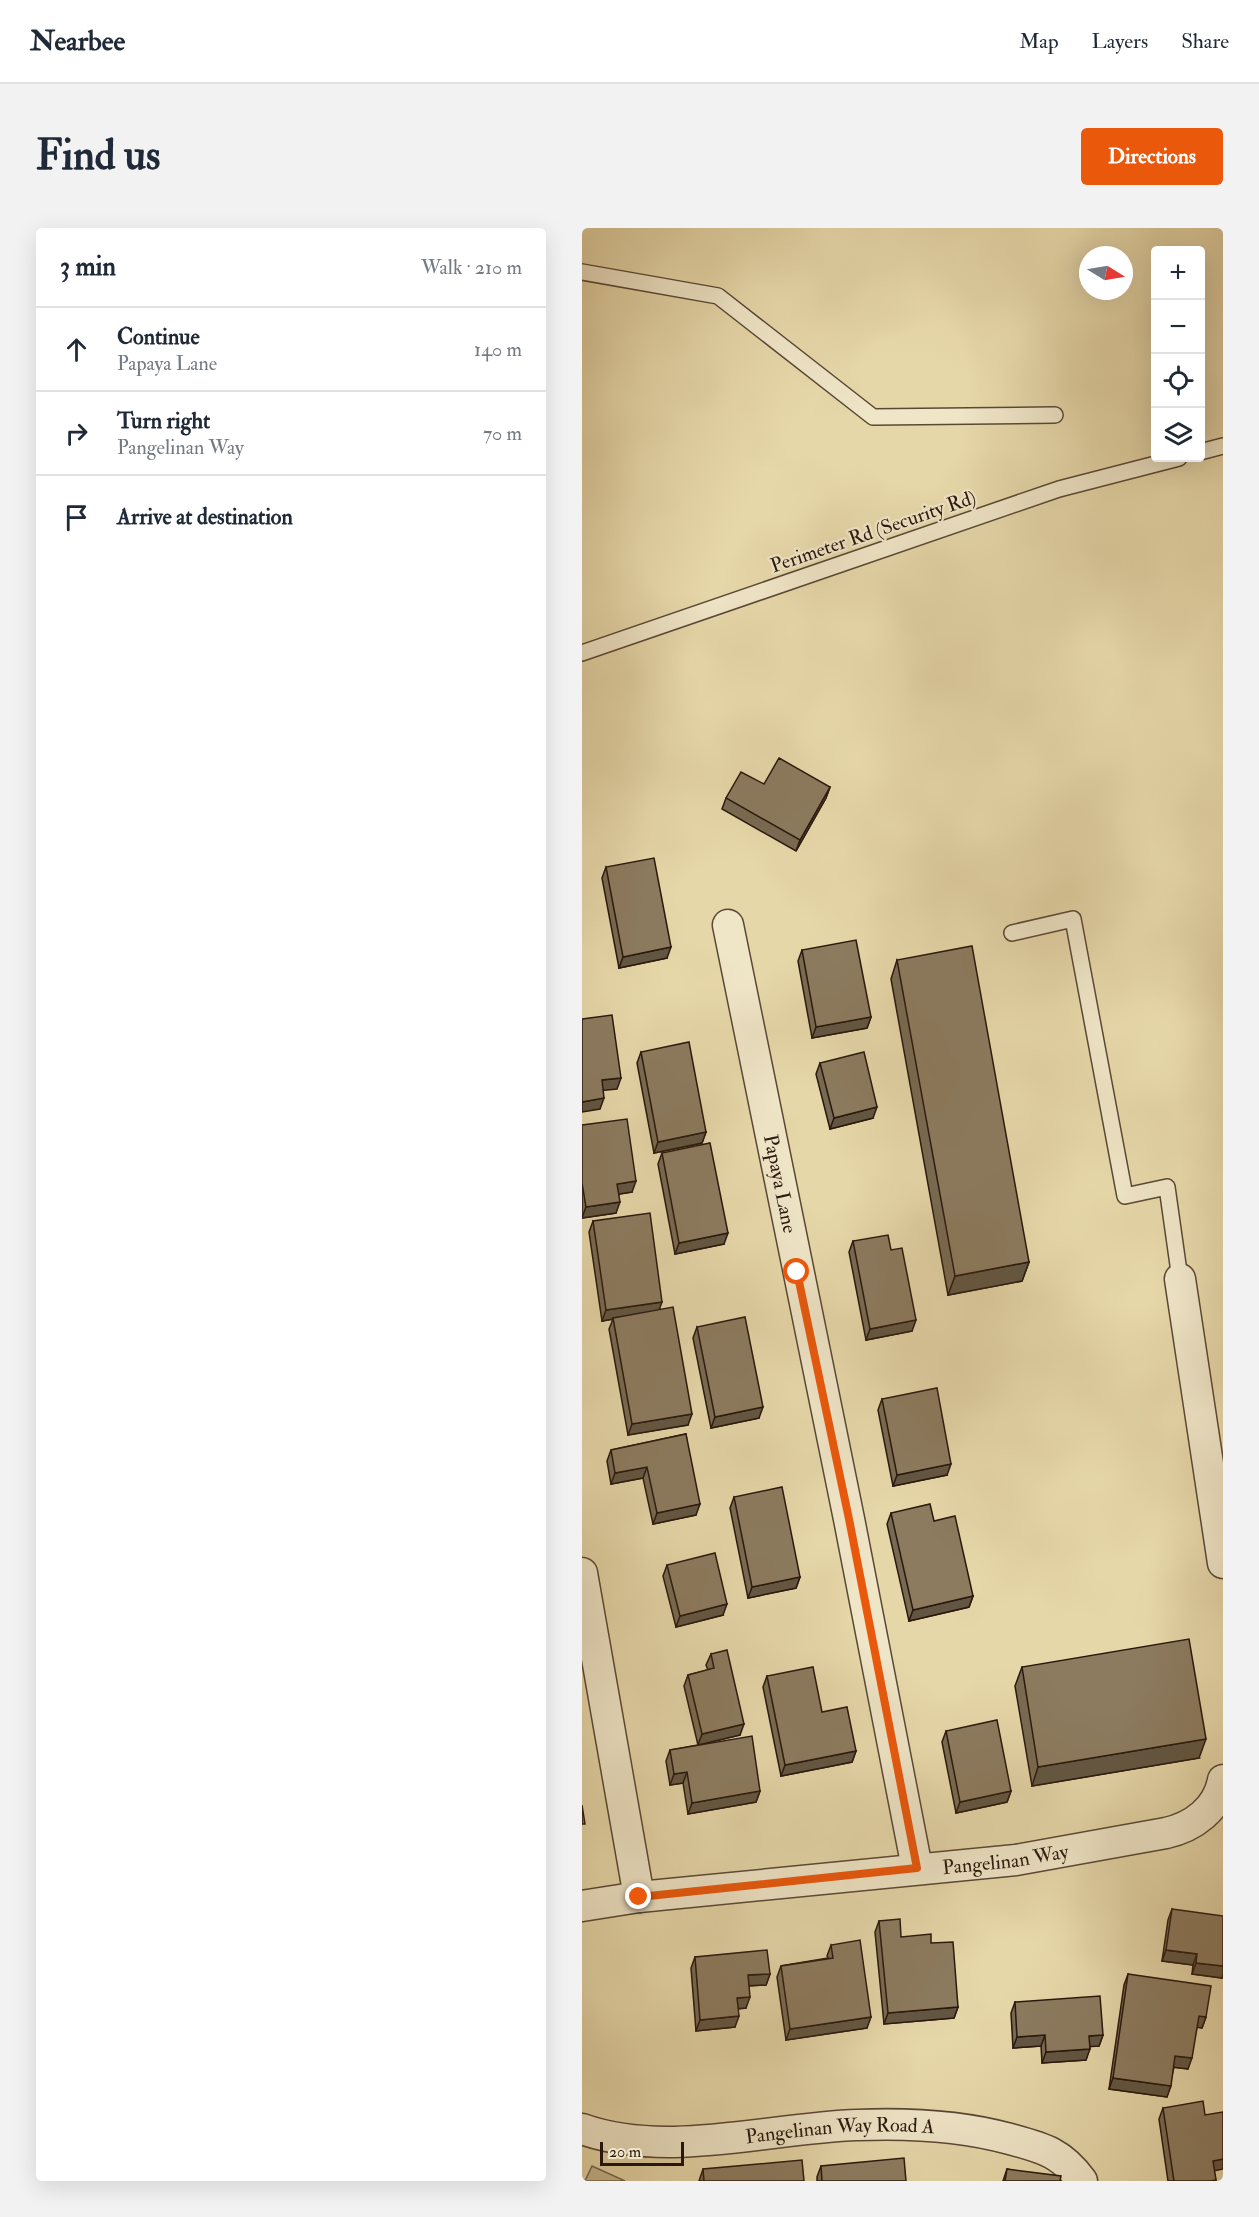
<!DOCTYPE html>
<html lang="en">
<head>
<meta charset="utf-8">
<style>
	:root { --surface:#fff; --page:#f2f2f3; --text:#1f2937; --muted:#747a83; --line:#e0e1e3; --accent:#ea580c }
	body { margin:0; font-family:"IM FELL Double Pica",serif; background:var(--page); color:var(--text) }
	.controls { position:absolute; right:18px; top:18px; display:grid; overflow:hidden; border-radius:6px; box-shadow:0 6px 24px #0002 }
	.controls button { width:54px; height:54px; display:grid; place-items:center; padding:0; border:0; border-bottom:2px solid var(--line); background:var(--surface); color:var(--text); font:30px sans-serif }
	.compass { position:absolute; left:497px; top:18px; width:54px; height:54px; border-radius:50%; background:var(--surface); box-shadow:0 6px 24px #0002; rotate:101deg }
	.scale { position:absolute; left:18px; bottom:15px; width:84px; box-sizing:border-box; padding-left:6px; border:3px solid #2a180e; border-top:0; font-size:16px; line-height:21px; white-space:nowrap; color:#2a180e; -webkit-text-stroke:4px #efe5c7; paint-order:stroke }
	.stop { position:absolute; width:18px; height:18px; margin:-14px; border:4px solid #ea580c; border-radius:50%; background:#fff }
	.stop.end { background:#ea580c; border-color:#fff; box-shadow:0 2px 6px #0008 }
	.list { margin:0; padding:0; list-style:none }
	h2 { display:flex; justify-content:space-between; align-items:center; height:78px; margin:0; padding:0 24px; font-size:26px }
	h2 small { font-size:20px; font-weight:400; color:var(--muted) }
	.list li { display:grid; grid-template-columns:39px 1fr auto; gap:18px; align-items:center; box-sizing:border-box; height:84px; padding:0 24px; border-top:2px solid var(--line) }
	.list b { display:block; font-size:22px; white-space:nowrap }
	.list p { margin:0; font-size:20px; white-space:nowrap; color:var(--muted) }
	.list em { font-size:20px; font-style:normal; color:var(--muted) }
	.icon { flex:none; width:33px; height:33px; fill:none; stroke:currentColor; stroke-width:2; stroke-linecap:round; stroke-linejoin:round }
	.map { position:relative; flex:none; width:641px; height:1953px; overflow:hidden; border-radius:6px }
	header { display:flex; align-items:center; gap:36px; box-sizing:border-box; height:84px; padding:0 30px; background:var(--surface); border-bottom:2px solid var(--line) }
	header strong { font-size:28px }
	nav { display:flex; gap:33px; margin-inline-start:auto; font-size:21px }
	.intro { display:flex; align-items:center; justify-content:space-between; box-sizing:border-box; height:144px; padding:0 36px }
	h1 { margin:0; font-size:42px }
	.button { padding:15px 27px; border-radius:6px; background:var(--accent); color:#fff; font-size:21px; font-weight:700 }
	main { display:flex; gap:36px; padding:0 36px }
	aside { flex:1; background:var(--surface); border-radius:6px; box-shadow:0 6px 24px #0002 }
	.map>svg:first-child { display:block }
	.green { fill:#c6b78f; stroke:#78684e; stroke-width:1.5 }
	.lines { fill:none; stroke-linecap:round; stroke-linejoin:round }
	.lane-casing { stroke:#594835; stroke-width:18 }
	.street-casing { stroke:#594835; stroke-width:33 }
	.lane { stroke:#efe5c7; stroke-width:15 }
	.street { stroke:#efe5c7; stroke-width:30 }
	.wall { fill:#786a52; stroke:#2a180e; stroke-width:1.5 }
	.shaded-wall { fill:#625642; stroke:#2a180e; stroke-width:1.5 }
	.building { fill:#8c7b5f; stroke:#2a180e; stroke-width:1.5 }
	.route { stroke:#ea580c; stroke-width:8 }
	.labels { text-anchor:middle; stroke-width:4.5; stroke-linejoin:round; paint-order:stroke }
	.street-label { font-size:20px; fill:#2a180e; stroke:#efe5c7 }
</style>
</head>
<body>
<header>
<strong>Nearbee</strong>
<nav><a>Map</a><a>Layers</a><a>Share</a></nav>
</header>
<div class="intro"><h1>Find us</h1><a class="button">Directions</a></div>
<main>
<aside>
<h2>3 min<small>Walk · 210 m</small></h2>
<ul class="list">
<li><svg class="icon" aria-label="ahead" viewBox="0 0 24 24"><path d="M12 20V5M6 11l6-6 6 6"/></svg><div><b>Continue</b><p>Papaya Lane</p></div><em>140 m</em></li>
<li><svg class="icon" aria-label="right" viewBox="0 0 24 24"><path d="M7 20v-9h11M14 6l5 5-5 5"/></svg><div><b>Turn right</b><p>Pangelinan Way</p></div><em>70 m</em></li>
<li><svg class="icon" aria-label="arrive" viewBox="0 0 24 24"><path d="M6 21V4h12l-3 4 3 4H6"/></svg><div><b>Arrive at destination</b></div></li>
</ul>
</aside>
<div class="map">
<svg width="641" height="1953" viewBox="0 0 641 1953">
	<rect width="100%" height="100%" fill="#e6d7a9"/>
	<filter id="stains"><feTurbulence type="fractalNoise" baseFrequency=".00333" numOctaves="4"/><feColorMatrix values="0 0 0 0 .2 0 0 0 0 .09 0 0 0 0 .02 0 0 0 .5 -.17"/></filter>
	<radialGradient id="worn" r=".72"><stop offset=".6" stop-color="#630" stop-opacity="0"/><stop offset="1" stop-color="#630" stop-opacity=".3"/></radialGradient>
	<path class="green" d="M10,1938l33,15h-40z"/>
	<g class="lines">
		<defs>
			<g id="lane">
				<path d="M0,44l136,24 155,121 182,-2"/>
				<path d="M618,224l23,-6"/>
				<path d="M0,425l477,-164 120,-31"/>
				<path d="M430,705l61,-14 52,277 42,-9 13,92"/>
			</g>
			<g id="street">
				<path id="s1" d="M146,697l121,594 68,349"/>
				<path d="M598,1051l43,284"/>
				<path d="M0,1345l57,324"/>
				<path id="s2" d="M0,1678l57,-9 377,-37 150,-27c27,-6 52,-24 57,-53"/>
				<path id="s3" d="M0,1901c84,30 187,-1 275,-4 49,-2 106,1 153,14 33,9 51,13 72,42"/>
			</g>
		</defs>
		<use href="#lane" class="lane-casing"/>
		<use href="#street" class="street-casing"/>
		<use href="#lane" class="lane"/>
		<use href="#street" class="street"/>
	</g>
	<g class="wall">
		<path d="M182,556l66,3 -4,11 -30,53 -74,-42 4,-11z"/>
		<path d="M24,639l61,91 -48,10 -17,-90z"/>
		<path d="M220,722l69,67 -4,11 -55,10 -14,-77z"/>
		<path d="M315,732l132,302 -7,19 -74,14 -57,-316z"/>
		<path d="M59,824l65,80 -4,11 -48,10 -17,-90z"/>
		<path d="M238,835l53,55 -43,11 -14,-55z"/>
		<path d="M0,897l50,67 -13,2 -3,19 -34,5z"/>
		<path d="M80,925l62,91 -49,10 -17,-90z"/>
		<path d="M11,993l67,88 28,116 -60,10 -19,-106 4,-10 -11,2 -13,-89z"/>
		<path d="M271,1013l38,9 21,81 -46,9 -17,-88z"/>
		<path d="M115,1099l62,91 -48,10 -18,-90z"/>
		<path d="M300,1171l65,76 -54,11 -15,-76z"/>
		<path d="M104,1206l10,81 -43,9 -10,-46 -32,6 -4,-23 4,-11z"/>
		<path d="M152,1269l66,80 -4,11 -48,10 -18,-90z"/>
		<path d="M309,1285l43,8 39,75 -4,11 -60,14 -22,-97z"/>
		<path d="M85,1337l56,50 -47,12 -13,-51z"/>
		<path d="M129,1426l29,81 -41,10 61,46 -4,11 -68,12 -5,-31 -13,2 -4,-24 4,-11 28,-5 -14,-59 4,-11 20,-5 -2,-5z"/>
		<path d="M440,1439l177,91 -167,28 -17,-100z"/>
		<path d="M185,1448l55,36 34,39 -4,11 -71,14 -18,-89z"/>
		<path d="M364,1503l65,60 -4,11 -51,11 -14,-71z"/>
		<path d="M590,1681l50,69 -30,-4 1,-9 -31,-4 6,-41z"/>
		<path d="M297,1693l22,16 57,70 -4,11 -70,6 -9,-92z"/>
		<path d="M249,1717l36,83 -81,12 -9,-63 4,-11 47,-8 -1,-2z"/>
		<path d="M113,1729l75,17 -4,11 -17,1 -3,22 -8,1 -3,18 -39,4 -5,-63z"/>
		<path d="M546,1746l78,43 -4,11 -5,-1 -9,42 -14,-2 -7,30 -58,-8 15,-104z"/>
		<path d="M433,1774l88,33 -4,11h-9l-4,14 -44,3 -1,-17 -28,2 -2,-35z"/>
		<path d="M581,1880l51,63 2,10h-48l-9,-62z"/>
		<path d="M239,1938l85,15h-89v-4z"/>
		<path d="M121,1941l101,12h-105z"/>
		<path d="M425,1941l53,12h-57z"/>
	</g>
	<g class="shaded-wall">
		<path d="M248,559l-4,11 -30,53 4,-11z"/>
		<path d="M89,719l-4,11 -48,10 4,-11z"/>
		<path d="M289,789l-4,11 -55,10 4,-11z"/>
		<path d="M39,850l-4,11 -19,2 4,-11z"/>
		<path d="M22,870l-4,11 -18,3v-10z"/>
		<path d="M295,879l-4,11 -43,11 4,-11z"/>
		<path d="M124,904l-4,11 -48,10 4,-11z"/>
		<path d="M54,953l-4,11 -19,3 4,-11z"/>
		<path d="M38,974l-4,11 -34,5 4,-11z"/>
		<path d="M146,1005l-4,11 -49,10 4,-11z"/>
		<path d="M447,1034l-7,19 -74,14 7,-19z"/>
		<path d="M80,1074l-4,11 -45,5v1l-11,2 4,-11z"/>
		<path d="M334,1092l-4,11 -46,9 4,-11z"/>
		<path d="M181,1179l-4,11 -48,10 4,-11z"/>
		<path d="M110,1186l-4,11 -60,10 4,-11z"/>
		<path d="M369,1236l-4,11 -54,11 4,-11z"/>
		<path d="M65,1239l-4,11 -32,6 4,-11z"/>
		<path d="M118,1276l-4,11 -43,9 4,-11z"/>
		<path d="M218,1349l-4,11 -48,10 4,-11z"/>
		<path d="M391,1368l-4,11 -60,14 4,-11z"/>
		<path d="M145,1376l-4,11 -47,12 4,-11z"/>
		<path d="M162,1496l-4,11 -42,10 4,-11z"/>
		<path d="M624,1511l-7,19 -167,28 6,-19z"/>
		<path d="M274,1523l-4,11 -71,14 4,-11z"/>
		<path d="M105,1544l-4,11 -13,2 4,-11z"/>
		<path d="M178,1563l-4,11 -68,12 4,-11z"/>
		<path d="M429,1563l-4,11 -51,11 4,-11z"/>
		<path d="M584,1722l31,4 -4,11 -31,-4z"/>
		<path d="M614,1735l27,3v8l-1,4 -30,-4z"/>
		<path d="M188,1746l-4,11 -22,1 4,-11z"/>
		<path d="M168,1769l-4,11 -13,1 4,-11z"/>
		<path d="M376,1779l-4,11 -70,6 4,-11z"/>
		<path d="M157,1788l-4,11 -39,4 4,-11z"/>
		<path d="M617,1788l7,1 -4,11 -7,-1z"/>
		<path d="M289,1789l-4,11 -81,12 4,-11z"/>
		<path d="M463,1807l-4,11 -28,2 4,-11z"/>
		<path d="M521,1807l-4,11 -14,1 4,-11z"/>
		<path d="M508,1821l-4,11 -44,3 4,-11z"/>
		<path d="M593,1828l17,2 -4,11 -17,-2z"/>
		<path d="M531,1850l58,8 -4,11 -58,-8z"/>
		<path d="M641,1931v10l-14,3 4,-11z"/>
	</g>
	<g class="building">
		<path d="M197,530l51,29 -30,53 -74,-42 15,-26 23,12z"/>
		<path d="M72,630l17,89 -48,10 -17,-90z"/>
		<path d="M274,712l15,77 -55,10 -14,-77z"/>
		<path d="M390,718l57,316 -74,14 -58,-316z"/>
		<path d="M30,787l9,63 -19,2 2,18 -22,4v-83z"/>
		<path d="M107,814l17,90 -48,10 -17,-90z"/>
		<path d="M282,824l13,55 -43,11 -14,-55z"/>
		<path d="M45,891l9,62 -19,3 3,18 -34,5 -4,-24v-58z"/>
		<path d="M128,915l18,90 -49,10 -17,-90z"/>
		<path d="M68,985l12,89 -56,8 -13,-89z"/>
		<path d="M306,1007l3,15 11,-2 14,72 -46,9 -17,-88z"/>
		<path d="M91,1079l19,107 -60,10 -19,-106z"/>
		<path d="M163,1089l18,90 -48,10 -18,-90z"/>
		<path d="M355,1160l14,76 -54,11 -15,-76z"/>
		<path d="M104,1206l14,70 -43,9 -10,-46 -32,6 -4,-23z"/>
		<path d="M200,1259l18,90 -48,10 -18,-90z"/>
		<path d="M348,1276l4,17 21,-5 18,80 -60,14 -22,-97z"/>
		<path d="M133,1325l12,51 -47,12 -13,-51z"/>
		<path d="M607,1411l17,100 -168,28 -16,-100z"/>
		<path d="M145,1422l17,74 -42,10 -14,-59 26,-7 -3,-14z"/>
		<path d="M231,1439l9,45 25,-5 9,44 -71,14 -18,-89z"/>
		<path d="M415,1492l14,71 -51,11 -14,-71z"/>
		<path d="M170,1508l8,55 -68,12 -5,-31 -13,2 -4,-24z"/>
		<path d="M0,1577l3,19h-3z"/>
		<path d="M590,1681l51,7v50l-27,-3 1,-9 -31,-4z"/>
		<path d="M318,1691l1,18 30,-3v9l22,-1 5,65 -70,6 -9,-92z"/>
		<path d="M278,1712l11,77 -81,12 -9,-63 52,-8 -2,-13z"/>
		<path d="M185,1722l3,24 -22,1 2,22 -13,1 2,18 -39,4 -5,-63z"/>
		<path d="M546,1746l83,12 -5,31 -7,-1 -7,42 -17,-2 -4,30 -58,-8z"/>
		<path d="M518,1768l3,39 -14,1 1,13 -44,3 -1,-17 -28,2 -2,-35z"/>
		<path d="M621,1873l2,14 18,-3v47l-10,2 3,19 -6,1h-36l-11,-73z"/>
		<path d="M322,1930l2,23h-84l-1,-15z"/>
		<path d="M220,1932l2,21h-100l-1,-12z"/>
		<path d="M425,1941l54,7 -1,5h-55z"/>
	</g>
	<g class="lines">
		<path class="route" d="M57,1669l278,-29 -68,-349 -52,-247"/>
	</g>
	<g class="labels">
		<g class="street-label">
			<text transform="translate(291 303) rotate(-19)" y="7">Perimeter Rd (Security Rd)</text>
			<text dy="7" stroke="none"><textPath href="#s1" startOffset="264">Papaya Lane</textPath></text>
			<text dy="7" stroke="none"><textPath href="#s2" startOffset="426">Pangelinan Way</textPath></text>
			<text dy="7" stroke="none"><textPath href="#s3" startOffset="260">Pangelinan Way Road A</textPath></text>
		</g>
	</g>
	<rect width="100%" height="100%" filter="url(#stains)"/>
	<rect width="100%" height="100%" fill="url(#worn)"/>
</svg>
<div class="controls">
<button>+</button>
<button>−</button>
<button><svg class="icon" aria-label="locate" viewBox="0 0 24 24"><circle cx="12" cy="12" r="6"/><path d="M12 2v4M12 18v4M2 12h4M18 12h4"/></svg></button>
<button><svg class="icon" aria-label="layers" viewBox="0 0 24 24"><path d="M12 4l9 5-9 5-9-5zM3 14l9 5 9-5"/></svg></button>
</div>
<svg class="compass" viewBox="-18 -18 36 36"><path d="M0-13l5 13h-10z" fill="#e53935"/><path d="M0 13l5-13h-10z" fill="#747a83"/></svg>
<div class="scale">20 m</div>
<div class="stop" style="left:215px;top:1044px"></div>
<div class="stop end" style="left:57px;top:1669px"></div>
</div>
</main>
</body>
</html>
